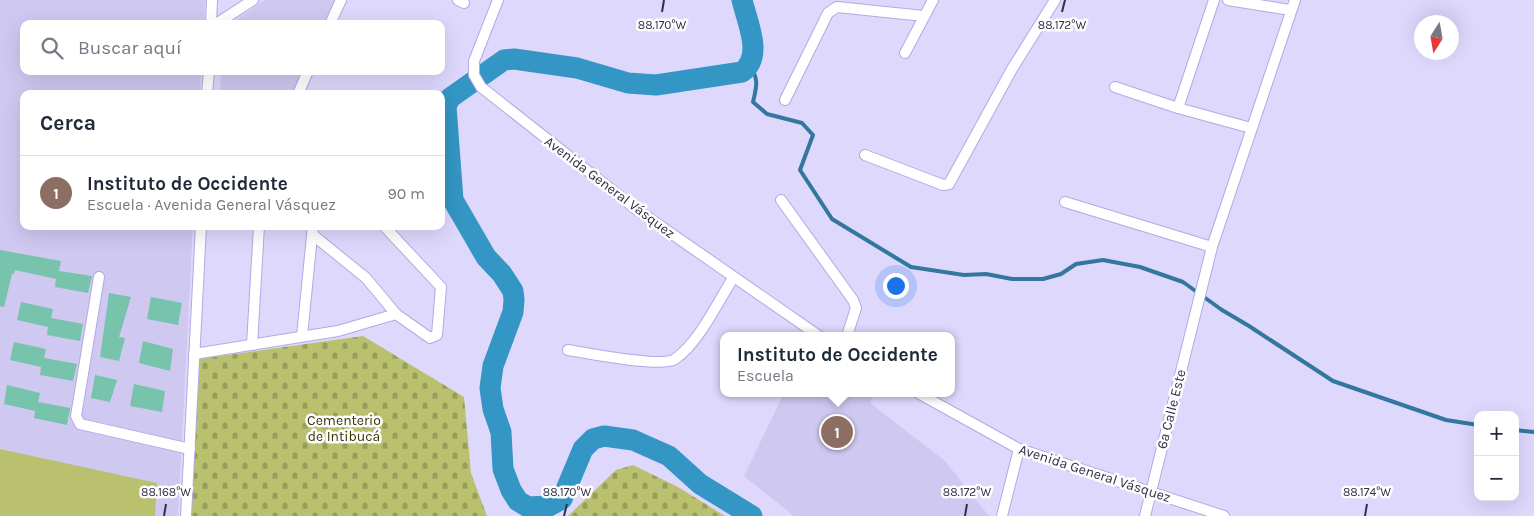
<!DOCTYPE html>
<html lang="es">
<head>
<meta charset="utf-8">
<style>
	:root { --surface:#fff; --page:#f6f6f7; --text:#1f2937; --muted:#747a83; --line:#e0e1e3; --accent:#ea580c }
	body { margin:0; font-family:Karla,sans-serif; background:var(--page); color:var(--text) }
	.controls { position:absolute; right:15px; bottom:15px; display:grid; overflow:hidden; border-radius:10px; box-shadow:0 5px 20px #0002 }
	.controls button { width:45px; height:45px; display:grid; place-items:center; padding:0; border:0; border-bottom:1px solid var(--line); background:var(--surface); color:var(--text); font:25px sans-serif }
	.compass { position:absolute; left:1414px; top:15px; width:45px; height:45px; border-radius:50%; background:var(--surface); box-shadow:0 5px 20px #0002; rotate:191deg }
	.you { position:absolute; left:895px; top:285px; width:18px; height:18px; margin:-12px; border:4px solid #fff; border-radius:50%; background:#1a73e8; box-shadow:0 0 0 8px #1a73e833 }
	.badge { display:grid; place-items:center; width:32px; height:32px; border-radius:50%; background:var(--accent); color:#fff; font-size:16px; font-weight:700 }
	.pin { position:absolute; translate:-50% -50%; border:2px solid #fff; box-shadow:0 1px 5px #0006 }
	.popup { position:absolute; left:720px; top:332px; width:235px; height:65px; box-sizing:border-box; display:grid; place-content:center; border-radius:10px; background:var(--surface); filter:drop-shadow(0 1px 4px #0005); font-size:16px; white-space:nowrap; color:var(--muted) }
	.popup b { font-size:19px; color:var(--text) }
	.popup::after { content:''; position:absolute; left:50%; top:100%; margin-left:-10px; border:10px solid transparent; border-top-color:var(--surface) }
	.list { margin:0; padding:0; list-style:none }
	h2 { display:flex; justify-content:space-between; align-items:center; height:65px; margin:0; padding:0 20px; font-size:21px }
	h2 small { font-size:16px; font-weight:400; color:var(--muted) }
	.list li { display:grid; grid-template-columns:32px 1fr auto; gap:15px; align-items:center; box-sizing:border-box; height:75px; padding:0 20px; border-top:1px solid var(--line) }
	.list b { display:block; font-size:19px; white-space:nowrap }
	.list p { margin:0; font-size:16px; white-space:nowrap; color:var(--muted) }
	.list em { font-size:16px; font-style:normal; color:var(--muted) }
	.icon { flex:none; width:28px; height:28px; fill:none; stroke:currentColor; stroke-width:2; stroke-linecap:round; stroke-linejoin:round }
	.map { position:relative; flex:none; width:1534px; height:516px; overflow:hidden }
	.search { position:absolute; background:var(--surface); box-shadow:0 5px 20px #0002; left:20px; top:20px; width:425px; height:55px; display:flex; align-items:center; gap:12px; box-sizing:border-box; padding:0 18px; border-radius:10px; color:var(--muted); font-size:19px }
	.panel { position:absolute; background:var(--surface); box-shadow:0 5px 20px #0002; left:20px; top:90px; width:425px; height:140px; border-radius:10px }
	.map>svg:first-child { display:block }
	.built { fill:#cfc8f0 }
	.cemetery { fill:url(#cemetery-stones) }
	.pitch { fill:#bac16e }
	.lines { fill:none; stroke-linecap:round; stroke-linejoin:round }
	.stream { stroke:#33779e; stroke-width:4 }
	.river { stroke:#3396c4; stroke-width:21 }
	.building { fill:#77c3ac }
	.minor-casing { stroke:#b3a9e3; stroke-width:12 }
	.minor { stroke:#fff; stroke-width:10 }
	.ticks { fill:none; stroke:#332e46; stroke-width:2 }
	.labels { text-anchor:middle; stroke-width:5; stroke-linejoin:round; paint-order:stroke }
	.street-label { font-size:14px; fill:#332e46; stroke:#fefefe }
	.park-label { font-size:14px; fill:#333603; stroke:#fefefe }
	.ticks-label { font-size:12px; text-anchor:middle; fill:#332e46; stroke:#fefefe; stroke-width:5; stroke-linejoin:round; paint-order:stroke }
</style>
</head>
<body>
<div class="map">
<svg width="1534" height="516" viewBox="0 0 1534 516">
	<defs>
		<pattern id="cemetery-stones" width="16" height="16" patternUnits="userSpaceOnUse" patternTransform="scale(1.25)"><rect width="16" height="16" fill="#bac16e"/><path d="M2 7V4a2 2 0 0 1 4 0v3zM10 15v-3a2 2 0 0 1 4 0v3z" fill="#989d5c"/></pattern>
	</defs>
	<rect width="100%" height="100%" fill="#ded8fd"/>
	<g class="built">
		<path d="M0,0h205l-1,24h-180v47h177l-1,23h-176v132h169l-15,290h-178z"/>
		<path d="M265,0h70l-10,24h-94z"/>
		<path d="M221,71h83l-10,23h-74z"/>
		<path d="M784,393h91l-5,10 75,58 44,55h-195l-50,-40z"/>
	</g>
	<g class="cemetery">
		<path d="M363,336l101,61 7,76 16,43h-297l9,-157z"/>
		<path d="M633,465l45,22 47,29h-157l48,-46z"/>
	</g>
	<path class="pitch" d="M0,449l157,34 -2,33h-155z"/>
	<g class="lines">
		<g class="stream">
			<path d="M749,67c11,10 7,22 4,35l14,12 35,9 11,12 -13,35 32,49 79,48 53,8 22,-1 26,5h31l18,-5 15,-10 27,-4 37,7 43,15 39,28 27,16 84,55 113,39 32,5"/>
			<path d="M1515,430l19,2"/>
		</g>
		<path class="river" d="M742,0c5,22 22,56 0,72l-86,13 -28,-2 -51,-15 -63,-9 -10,1 -54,38 -4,8 7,94 33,57 16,17 11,17 1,9 -1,12 -20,54 -3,22 3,21 8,23 2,37 8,21 7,11 10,6 21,-1 13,-7 21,-50 10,-10 11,-3 29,4 36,16 31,28 52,32"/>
	</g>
	<g class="building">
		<path d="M0,250l61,11 -2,10 33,5 -4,17 -33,-6 1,-8 -41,-9 -1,4h-2l-8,33 -4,-1z"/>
		<path d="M109,293l22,4 -12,40 6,1 -6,23 -19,-4z"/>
		<path d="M151,297l31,6 -4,22 -31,-6z"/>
		<path d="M21,302l32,7 -2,9 32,6 -3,17 -33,-6 1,-8 -31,-7z"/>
		<path d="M143,341l30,8 -3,22 -31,-8z"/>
		<path d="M14,342l32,7 -2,9 33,6 -4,17 -33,-6 1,-8 -31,-7z"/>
		<path d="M95,375l22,5 -7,22 -19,-4z"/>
		<path d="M134,384l31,7 -3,21 -32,-6z"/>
		<path d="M7,385l33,8 -2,9 32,6 -3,17 -33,-7 1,-7 -31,-7z"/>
	</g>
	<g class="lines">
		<defs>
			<g id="minor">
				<path d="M458,0l6,3"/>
				<path d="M498,0l-24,61v14l7,12 155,122 183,127"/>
				<path d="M1228,0l62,10"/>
				<path d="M211,24l1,-24"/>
				<path d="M216,24l37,-24"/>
				<path d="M330,24l11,-24"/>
				<path d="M905,53l28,-53"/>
				<path d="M1115,87l63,21 73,20"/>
				<path d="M207,94l2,-23"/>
				<path d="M298,94l10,-23"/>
				<path d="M785,100l43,-87 9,-6 87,9"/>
				<path d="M1178,108l36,-108"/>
				<path d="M865,155l78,30 6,-1 63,-115 43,-69"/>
				<path d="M781,200l72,100 3,8 -9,28"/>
				<path d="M1065,202l147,45"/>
				<path d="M313,235l53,43 30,36 34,24 7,-3 4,-48 -57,-61"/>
				<path d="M99,277l-23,139 4,8 110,25"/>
				<path d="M302,336l11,-110"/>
				<path d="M252,345l7,-119"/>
				<path d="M568,350c18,3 95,18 107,9 23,-15 43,-57 58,-81"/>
				<path d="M194,354l144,-23 58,-17"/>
				<path d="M918,393l101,56 205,67"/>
				<path d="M186,516l15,-290"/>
				<path d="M1002,516l17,-67"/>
				<path d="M1145,516l67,-269 83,-247"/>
			</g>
		</defs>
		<use href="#minor" class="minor-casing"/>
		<use href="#minor" class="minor"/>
	</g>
	<path class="ticks" d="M662,12l2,-12M1062,12l3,-12M164,516l2,-12M564,516l3,-12M965,516l2,-12M1365,516l2,-12"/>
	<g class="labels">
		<g class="street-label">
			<text transform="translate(610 187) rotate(37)" y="5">Avenida General Vásquez</text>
			<text transform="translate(1171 409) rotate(-76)" y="5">6a Calle Este</text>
			<text transform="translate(1095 473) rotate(18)" y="5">Avenida General Vásquez</text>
		</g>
		<g class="park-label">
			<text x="344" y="425">Cementerio<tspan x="344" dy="16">de Intibucá</tspan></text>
		</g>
	</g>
	<g class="ticks-label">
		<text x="662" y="29">88.170°W</text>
		<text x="1062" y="29">88.172°W</text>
		<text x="166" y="496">88.168°W</text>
		<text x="567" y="496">88.170°W</text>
		<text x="967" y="496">88.172°W</text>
		<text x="1367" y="496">88.174°W</text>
	</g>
</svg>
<div class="controls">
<button>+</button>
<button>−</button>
</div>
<svg class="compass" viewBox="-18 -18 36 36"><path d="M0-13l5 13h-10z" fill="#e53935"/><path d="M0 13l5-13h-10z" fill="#747a83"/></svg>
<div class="you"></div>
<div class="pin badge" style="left:837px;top:432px;background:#8d6e63">1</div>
<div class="popup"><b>Instituto de Occidente</b>Escuela</div>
<div class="search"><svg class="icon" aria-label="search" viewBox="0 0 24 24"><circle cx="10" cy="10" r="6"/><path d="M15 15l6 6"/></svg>Buscar aquí</div>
<section class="panel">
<h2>Cerca<small></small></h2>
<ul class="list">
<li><span class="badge" style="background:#8d6e63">1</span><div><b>Instituto de Occidente</b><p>Escuela · Avenida General Vásquez</p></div><em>90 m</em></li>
</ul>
</section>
</div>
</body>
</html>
